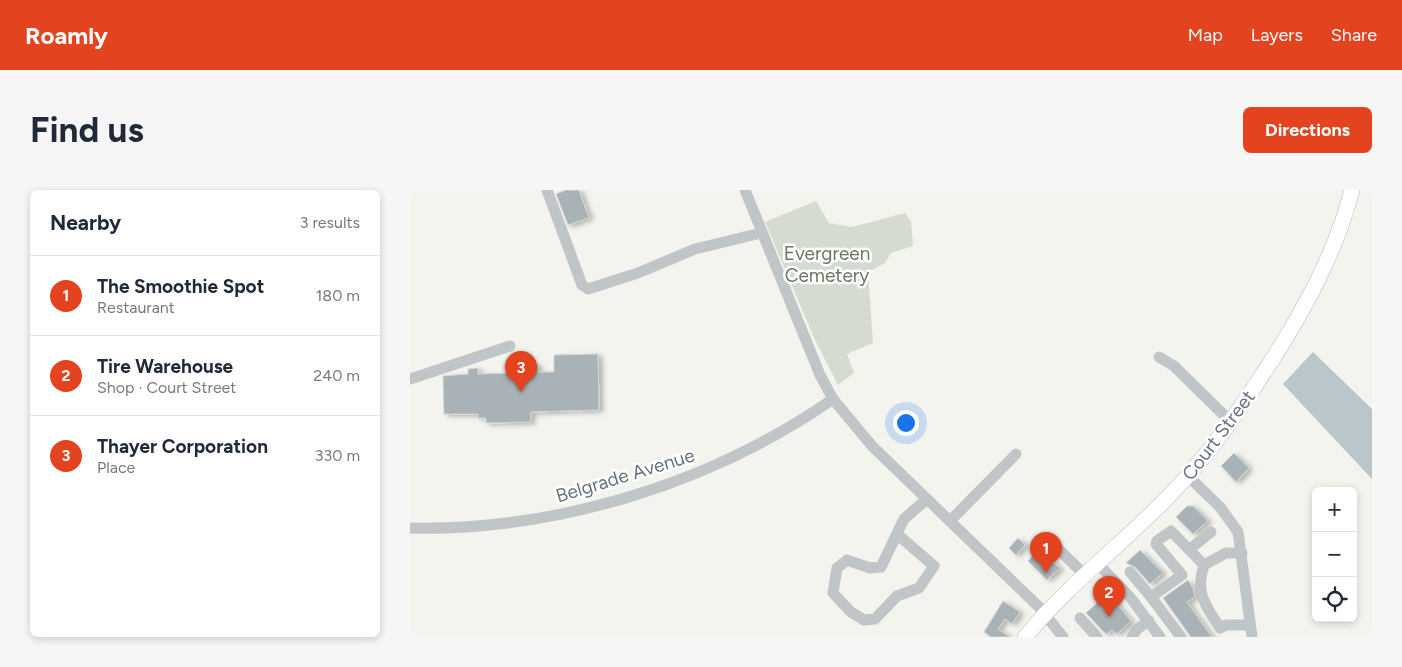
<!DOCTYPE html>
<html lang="en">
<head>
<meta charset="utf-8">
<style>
	:root { --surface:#fff; --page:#f6f6f7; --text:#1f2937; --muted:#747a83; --line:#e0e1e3; --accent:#e4431f }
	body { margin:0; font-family:Figtree,sans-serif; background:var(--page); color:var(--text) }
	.controls { position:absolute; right:15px; bottom:15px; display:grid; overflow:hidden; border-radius:8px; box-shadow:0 2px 8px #0003 }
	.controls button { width:45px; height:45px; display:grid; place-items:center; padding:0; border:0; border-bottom:1px solid var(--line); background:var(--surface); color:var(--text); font:25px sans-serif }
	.you { position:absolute; left:495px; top:232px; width:18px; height:18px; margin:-12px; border:4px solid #fff; border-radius:50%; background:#1a73e8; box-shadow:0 0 0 8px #1a73e833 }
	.badge { display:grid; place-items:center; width:32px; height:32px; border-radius:50%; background:var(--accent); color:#fff; font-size:16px; font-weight:700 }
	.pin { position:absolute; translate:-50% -41px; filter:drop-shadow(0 1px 2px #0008) }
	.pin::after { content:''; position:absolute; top:26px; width:18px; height:15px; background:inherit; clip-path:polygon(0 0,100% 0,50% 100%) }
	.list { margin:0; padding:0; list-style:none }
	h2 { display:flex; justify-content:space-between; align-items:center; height:65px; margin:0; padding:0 20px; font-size:21px }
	h2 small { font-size:16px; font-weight:400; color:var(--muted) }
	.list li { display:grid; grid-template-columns:32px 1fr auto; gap:15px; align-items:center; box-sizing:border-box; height:80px; padding:0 20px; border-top:1px solid var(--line) }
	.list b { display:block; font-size:19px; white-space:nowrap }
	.list p { margin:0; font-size:16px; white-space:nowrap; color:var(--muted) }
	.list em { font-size:16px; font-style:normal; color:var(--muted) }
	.icon { flex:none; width:28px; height:28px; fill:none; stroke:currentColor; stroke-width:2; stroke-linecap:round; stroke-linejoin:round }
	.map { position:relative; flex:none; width:962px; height:447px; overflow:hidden; border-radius:8px }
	header { display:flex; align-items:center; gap:30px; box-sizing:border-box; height:70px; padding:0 25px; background:var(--accent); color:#fff }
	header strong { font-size:24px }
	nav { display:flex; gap:28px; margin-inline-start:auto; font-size:18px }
	.intro { display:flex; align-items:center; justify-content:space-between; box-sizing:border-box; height:120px; padding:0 30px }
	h1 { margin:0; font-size:35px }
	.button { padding:12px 22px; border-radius:8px; background:var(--accent); color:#fff; font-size:18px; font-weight:700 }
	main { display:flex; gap:30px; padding:0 30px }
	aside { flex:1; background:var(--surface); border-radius:8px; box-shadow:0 2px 8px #0003 }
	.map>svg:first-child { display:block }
	.green { fill:#d5dbd0 }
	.water { fill:#bac6ca }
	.building { fill:#a9b2b6; stroke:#d5d5d2; filter:url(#shadow) }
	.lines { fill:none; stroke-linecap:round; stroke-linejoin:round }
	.major-casing { stroke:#b3b8bb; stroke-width:16 }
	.minor { stroke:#c0c5c7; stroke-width:11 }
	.major { stroke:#fff; stroke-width:15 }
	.labels { text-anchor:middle; stroke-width:5; stroke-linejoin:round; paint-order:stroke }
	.park-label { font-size:19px; fill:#677861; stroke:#fff }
	.street-label { font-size:19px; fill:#627581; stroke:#fff }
</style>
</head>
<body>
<header>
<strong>Roamly</strong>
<nav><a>Map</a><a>Layers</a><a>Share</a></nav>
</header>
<div class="intro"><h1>Find us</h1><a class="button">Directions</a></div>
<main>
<aside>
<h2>Nearby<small>3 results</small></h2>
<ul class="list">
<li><span class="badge">1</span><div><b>The Smoothie Spot</b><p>Restaurant</p></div><em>180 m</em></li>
<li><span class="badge">2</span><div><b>Tire Warehouse</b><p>Shop · Court Street</p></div><em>240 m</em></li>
<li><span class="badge">3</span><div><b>Thayer Corporation</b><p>Place</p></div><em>330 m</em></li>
</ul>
</aside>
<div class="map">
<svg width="962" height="447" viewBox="0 0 962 447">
	<defs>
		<filter id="shadow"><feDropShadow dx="4" dy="2" stdDeviation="2.5" flood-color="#0004"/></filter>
	</defs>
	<rect width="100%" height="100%" fill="#f4f4ef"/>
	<path class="green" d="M406,11l13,22 23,4 53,-14 6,8 2,25 -22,7 -6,10 -17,9 5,71 -26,11 7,19 -16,12 -23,-45 -50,-118z"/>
	<path class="water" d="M903,162l59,57v70l-89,-95z"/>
	<g class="building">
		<path d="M156,0h13l10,28 -21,7 -12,-31z"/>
		<path d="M188,164l1,56 -68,2v10l-45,1v-5h-8v-4h-34l-1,-38 25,-2v-5l10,-1v6l36,-1v-3l5,-3 19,-3v8h16v-17z"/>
		<path d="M824,263l15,15 -13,14 -15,-16z"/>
		<path d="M777,316h6l15,15 -15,13 -17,-17z"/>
		<path d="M608,348l7,7 -9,10 -7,-7z"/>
		<path d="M628,360l22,18 -13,12 -19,-19z"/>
		<path d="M730,360l23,23 -13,11 -15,-17 -9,-4z"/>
		<path d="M778,390l5,8 2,9 -8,5 25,35h-21l-28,-39z"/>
		<path d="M698,403l23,28 -14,13 -5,-4 -6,4 -20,-21z"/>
		<path d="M593,411l17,11 -8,12 -7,-5 -7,10 12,8h-19l-7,-5z"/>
	</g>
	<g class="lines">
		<defs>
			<path id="major" d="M615,447c43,-52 94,-90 141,-138 36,-36 65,-77 93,-119 39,-59 75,-121 93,-190"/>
		</defs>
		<use href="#major" class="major-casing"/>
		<g class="minor">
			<path d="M137,0l35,95 6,4 50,-16 57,-24 66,-16"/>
			<path d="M335,0l75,185 13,24 39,47 167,161 24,30"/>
			<path d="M749,167l15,9 57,56"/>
			<path d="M0,189l100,-33"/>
			<path d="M778,286l32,31 18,25 14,105"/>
			<path d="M540,331l66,-67"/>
			<path d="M0,338c148,3 302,-45 423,-129"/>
			<path d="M487,344l37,32 -15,22 -22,8 -22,23 -11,1 -13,-8 -18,-19 4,-25 10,-8 23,8 11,-1 23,-48 23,-20"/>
			<path d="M642,353l32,31"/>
			<path d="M780,359l21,-17"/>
			<path d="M832,363h-16l-22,12c-9,28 1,40 16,63l6,-3h24"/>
			<path d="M687,373l33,34 30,40"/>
			<path d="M720,382l21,25 31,-22 -26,-31 1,-3 14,-10 33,34"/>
			<path d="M741,407l30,40"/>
			<path d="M670,428l17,19"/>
			<path d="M722,447l5,-8 12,-8"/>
		</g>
		<use href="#major" class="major"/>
	</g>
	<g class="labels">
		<g class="park-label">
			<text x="417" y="70">Evergreen<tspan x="417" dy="22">Cemetery</tspan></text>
		</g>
		<g class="street-label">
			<text transform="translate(808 245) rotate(-53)" y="7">Court Street</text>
			<text transform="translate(215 285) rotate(-17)" y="7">Belgrade Avenue</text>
		</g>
	</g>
</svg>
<div class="controls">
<button>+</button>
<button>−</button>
<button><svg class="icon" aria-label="locate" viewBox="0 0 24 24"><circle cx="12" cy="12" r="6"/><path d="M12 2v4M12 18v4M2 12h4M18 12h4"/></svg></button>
</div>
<div class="you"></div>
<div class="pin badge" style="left:636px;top:383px">1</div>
<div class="pin badge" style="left:699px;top:427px">2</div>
<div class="pin badge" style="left:111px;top:202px">3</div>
</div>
</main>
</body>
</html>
